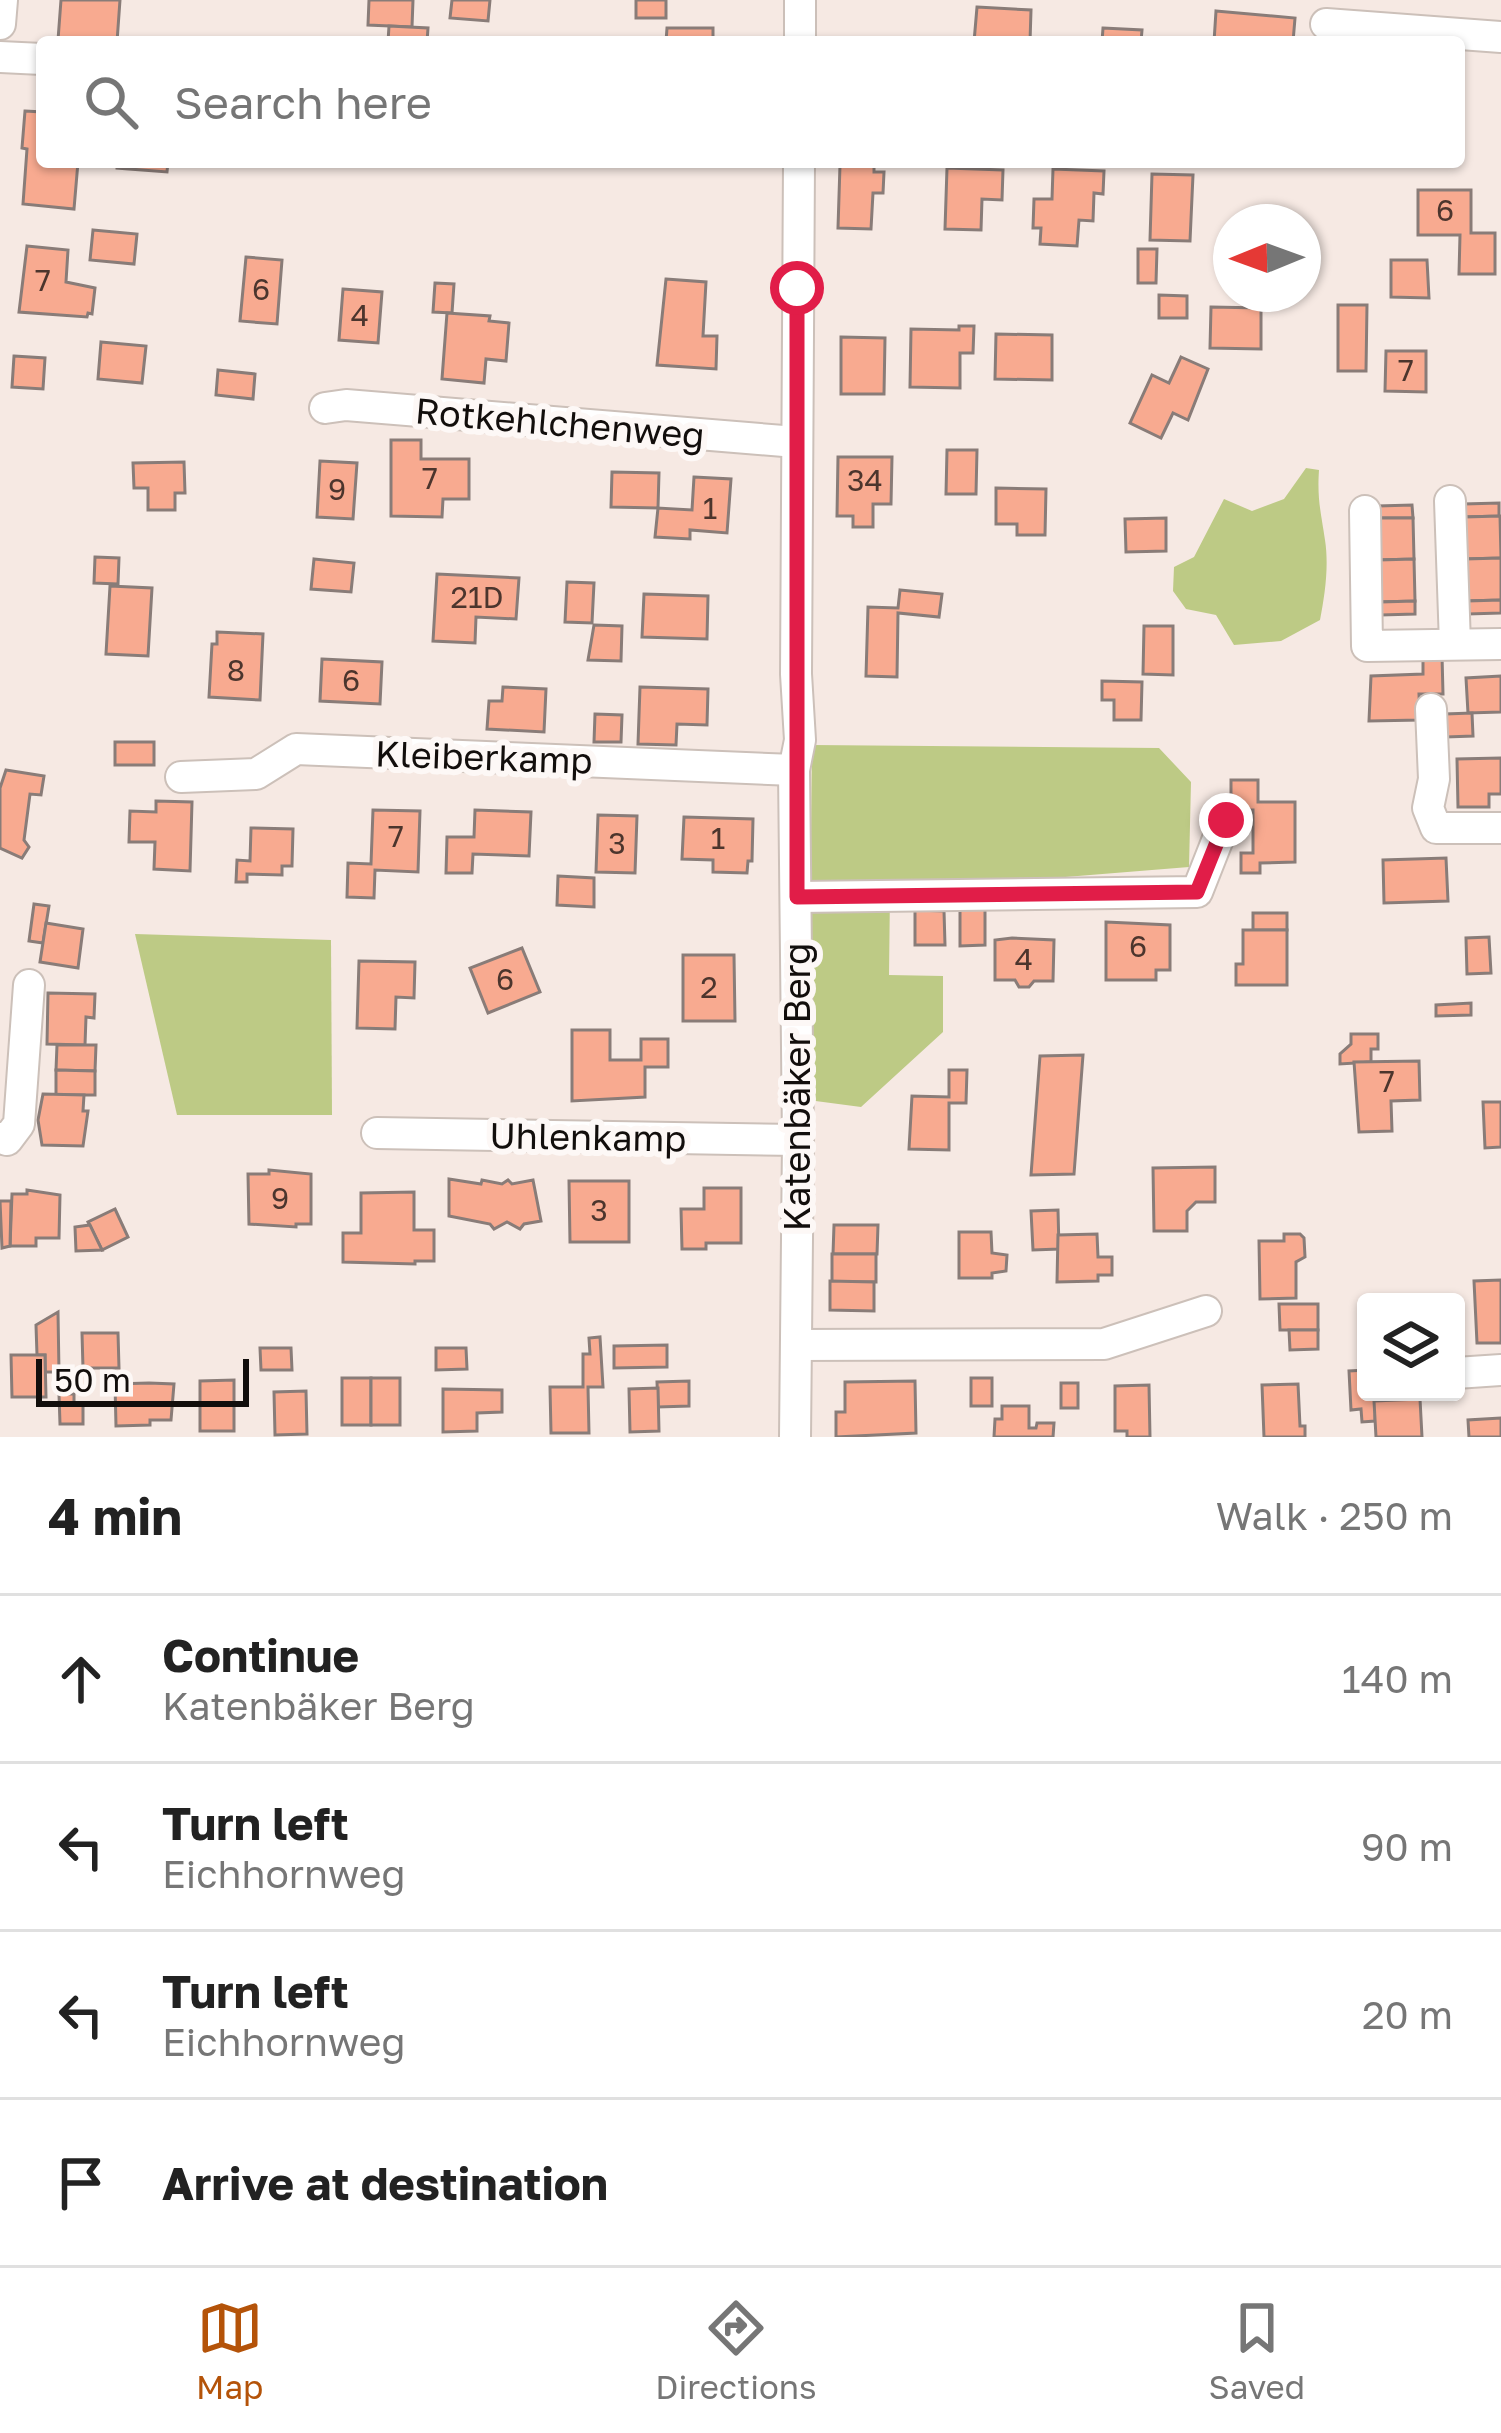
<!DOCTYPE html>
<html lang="en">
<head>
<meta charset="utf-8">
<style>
	:root { --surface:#fff; --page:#f2f2f2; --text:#222; --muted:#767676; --line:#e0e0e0; --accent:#b45309 }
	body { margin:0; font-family:"Golos Text",sans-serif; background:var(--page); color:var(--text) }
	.controls { position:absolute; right:36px; bottom:36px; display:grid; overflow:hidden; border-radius:12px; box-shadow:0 3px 9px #0004 }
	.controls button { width:108px; height:108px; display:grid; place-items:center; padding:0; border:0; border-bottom:3px solid var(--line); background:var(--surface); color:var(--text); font:60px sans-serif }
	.compass { position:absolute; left:1213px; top:204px; width:108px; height:108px; border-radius:50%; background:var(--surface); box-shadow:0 3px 9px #0004; rotate:269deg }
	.scale { position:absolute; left:36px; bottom:30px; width:213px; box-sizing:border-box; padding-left:12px; border:6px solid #120e0c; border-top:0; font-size:33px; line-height:42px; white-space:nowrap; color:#120e0c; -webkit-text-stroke:9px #fdf8f6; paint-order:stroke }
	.stop { position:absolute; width:36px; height:36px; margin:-27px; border:9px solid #e11d48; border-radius:50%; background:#fff }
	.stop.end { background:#e11d48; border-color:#fff; box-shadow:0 3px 12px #0008 }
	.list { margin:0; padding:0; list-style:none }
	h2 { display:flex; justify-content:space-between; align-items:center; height:156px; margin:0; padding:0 48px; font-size:51px }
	h2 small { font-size:39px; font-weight:400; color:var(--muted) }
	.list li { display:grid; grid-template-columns:78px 1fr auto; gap:36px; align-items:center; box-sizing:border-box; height:168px; padding:0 48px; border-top:3px solid var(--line) }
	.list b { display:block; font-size:45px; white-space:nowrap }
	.list p { margin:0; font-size:39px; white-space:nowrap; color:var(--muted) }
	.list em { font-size:39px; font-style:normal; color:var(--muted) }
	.icon { flex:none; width:66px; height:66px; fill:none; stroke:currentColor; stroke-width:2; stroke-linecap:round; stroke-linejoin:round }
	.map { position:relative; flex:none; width:1501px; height:1437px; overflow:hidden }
	.search { position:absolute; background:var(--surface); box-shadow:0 3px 9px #0004; left:36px; right:36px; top:36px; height:132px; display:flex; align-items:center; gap:30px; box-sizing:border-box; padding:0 42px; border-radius:12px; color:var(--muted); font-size:45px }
	.sheet { height:828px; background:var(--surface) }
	nav { display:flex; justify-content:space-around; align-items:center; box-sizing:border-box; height:168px; border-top:3px solid var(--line); background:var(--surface); font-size:33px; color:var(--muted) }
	nav a { display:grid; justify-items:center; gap:6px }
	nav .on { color:var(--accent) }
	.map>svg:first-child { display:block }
	.green { fill:#bdca85 }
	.building { fill:#f8aa90; stroke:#897c78; stroke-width:3 }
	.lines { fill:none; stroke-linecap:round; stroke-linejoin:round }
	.minor-casing { stroke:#ccc0b9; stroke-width:34 }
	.minor { stroke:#fff; stroke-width:30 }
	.route { stroke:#e11d48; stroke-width:15 }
	.labels { text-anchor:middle; stroke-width:12; stroke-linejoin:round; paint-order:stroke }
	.number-label { font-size:30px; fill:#4c352d }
	.street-label { font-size:36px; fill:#120e0c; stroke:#fdf8f6 }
</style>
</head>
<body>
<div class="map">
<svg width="1501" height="1437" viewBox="0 0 1501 1437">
	<rect width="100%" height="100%" fill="#f6e9e3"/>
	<g class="green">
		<path d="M1306,468l13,2c-2,30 2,42 6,70 4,26 0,54 -5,80l-39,21 -47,4 -18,-30 -30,-6 -13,-18 1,-24 20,-10 30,-58 28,12 32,-12z"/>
		<path d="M812,745l347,3 32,34 -2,85 -299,24 -1,84 54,1v56l-82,75 -53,-7z"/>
		<path d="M135,934l196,6 1,175h-155z"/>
	</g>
	<g class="building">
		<path d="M61,0h59l-3,42 -59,-2z"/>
		<path d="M369,0h44l-1,27 -44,-2z"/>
		<path d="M452,0h38l-2,21 -38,-3z"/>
		<rect x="636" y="0" width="30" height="18"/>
		<path d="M977,7l54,3 -1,32h-56z"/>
		<path d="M1216,11l79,7 -2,24h-79z"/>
		<path d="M389,26l39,2 -1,14h-39z"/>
		<path d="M667,28h46v14h-47z"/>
		<path d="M1103,28l39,2 -1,12h-39z"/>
		<path d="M25,111l17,1v50h36l-4,47 -51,-5 4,-55 -5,-1z"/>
		<path d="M117,162h51l-1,10 -50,-4z"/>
		<path d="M840,165l34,1v6h10l-1,21h-10l-2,36 -33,-1z"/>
		<path d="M947,168l56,2 -1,30 -20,-1 -1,31 -36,-1z"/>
		<path d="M1053,169l51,2 -1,23 -9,-1 -1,28 -14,-1 -2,26 -37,-2 1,-16h-8l1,-29h18z"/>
		<path d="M1152,174l41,1 -3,66 -40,-1z"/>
		<path d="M1418,190h53v43h24v41h-36l1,-39h-42z"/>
		<path d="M93,230l44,4 -3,30 -44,-4z"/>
		<path d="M27,246l41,4 -2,32 29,6 -3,26 -4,-1 -1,4 -68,-5z"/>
		<path d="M1138,249h19l-1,34h-18z"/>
		<path d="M246,257l36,3 -5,64 -37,-3z"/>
		<path d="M1391,260h36l2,38 -38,-1z"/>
		<path d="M666,279l40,3 -3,54h14l-1,33 -59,-4z"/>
		<path d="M435,283l19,1 -2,29 -19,-1z"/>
		<path d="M343,289l39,3 -4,51 -39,-3z"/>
		<path d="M1159,295l28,1v22h-28z"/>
		<path d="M1338,305h29l-1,66h-28z"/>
		<path d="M1211,307l50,1v41l-51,-1z"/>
		<path d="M447,313l43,3 -1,5 20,2 -3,38 -20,-2 -2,24 -42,-4z"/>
		<path d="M959,326h15l-1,27h-13v35l-50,-1 1,-58 48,1z"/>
		<path d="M996,334l56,1v45l-57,-1z"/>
		<path d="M841,337l44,1 -1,56h-43z"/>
		<path d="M101,342l45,4 -4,37 -44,-4z"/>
		<path d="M1386,351h40v41l-41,-1z"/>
		<path d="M14,356l31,2 -2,31 -31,-2z"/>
		<path d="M1181,357l27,12 -20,51 -15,-7 -12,25 -31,-15 22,-48 17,8z"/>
		<path d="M218,370l37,4 -2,25 -37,-4z"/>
		<path d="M391,440h30v19h48v40h-26l-1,18 -51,-1z"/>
		<path d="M947,450h30l-1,44h-30z"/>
		<path d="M838,457h54l-1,47h-18v23h-20v-11h-16z"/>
		<path d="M320,461l37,2 -4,56 -36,-2z"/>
		<path d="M184,462l1,31h-10v17h-27v-22h-14l-1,-25z"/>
		<path d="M612,472l47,1 -1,35 -47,-1z"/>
		<path d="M694,477l37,2 -4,54 -37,-3v9l-35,-2 3,-29 34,2z"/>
		<path d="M996,488l50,1 -1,46h-28v-11h-21z"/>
		<path d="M1499,503v13l-34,1 -1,-13z"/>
		<path d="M1412,505l1,13h-35v-12z"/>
		<path d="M1500,516l1,42 -36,1 -1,-42z"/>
		<path d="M1166,518v33l-40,1 -1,-33z"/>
		<path d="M1376,518h37l1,41 -36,1z"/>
		<path d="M95,557l24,1 -1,26 -24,-1z"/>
		<path d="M1501,558v42l-35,1 -1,-42z"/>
		<path d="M314,559l40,4 -3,29 -40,-3z"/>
		<path d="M1414,559l1,42 -36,1 -1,-42z"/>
		<path d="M437,574l82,4 -3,41 -40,-2 -1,26 -42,-2z"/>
		<path d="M567,582l27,1 -2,40 -27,-1z"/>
		<path d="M110,586l42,2 -4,68 -42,-2z"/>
		<path d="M900,590l42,4 -3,23 -41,-4 -1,64 -31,-1 2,-69 30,1z"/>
		<path d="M644,594l64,2 -1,43 -65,-2z"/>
		<path d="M1501,600v13l-33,1 -1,-13z"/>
		<path d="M1415,601v13l-34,1 -1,-13z"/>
		<path d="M594,625l28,1 -1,35 -33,-1z"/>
		<path d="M1144,626h29v49l-30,-1z"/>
		<path d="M217,632l46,2 -3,66 -51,-3 3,-53h5z"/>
		<path d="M1442,655l1,39h-24l1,26 -51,1 2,-45 52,-2v-18z"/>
		<path d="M322,659l60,3 -2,42 -60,-3z"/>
		<path d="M1501,676v36l-33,1 -2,-35z"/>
		<path d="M1102,681l40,1 -1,38h-27v-20h-12z"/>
		<path d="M503,687l43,2 -2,43 -57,-3 2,-28h13z"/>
		<path d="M640,687l68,2 -1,36 -30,-1 -1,21 -38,-1z"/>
		<path d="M1472,713l1,23 -27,1 -1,-23z"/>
		<path d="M595,714l27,1 -1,27h-27z"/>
		<rect x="115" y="742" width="39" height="23"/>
		<path d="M1501,758v36h-12v13h-31l-1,-48z"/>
		<path d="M6,770l38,6 -3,19 -11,-1 -6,46 5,7 -7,11 -22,-10v-60z"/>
		<path d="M1231,780h27v22h37v60l-35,1v10h-19v-20h12v-43h-22z"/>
		<path d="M156,801l36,1 -2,69 -36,-2 1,-27h-26l1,-31 26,1z"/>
		<path d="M373,810l47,1 -2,61 -43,-2 -1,28 -27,-1 1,-34 23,1z"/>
		<path d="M475,810l56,2 -2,44 -56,-2 -1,19h-26l1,-36h27z"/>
		<path d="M598,815l39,1 -2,57 -39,-1z"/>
		<path d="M684,817l69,2 -1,42h-4l-1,12 -34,-1v-12l-31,-1z"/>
		<path d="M251,828l42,1 -1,37h-10v9l-35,-1v8h-11l1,-22 13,1z"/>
		<path d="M1446,858l2,43 -64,2 -1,-43z"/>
		<path d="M558,876l36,2v29l-37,-2z"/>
		<path d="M34,904l15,2 -6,37 -14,-2z"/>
		<path d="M960,907h25v38l-25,1z"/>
		<path d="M915,910l29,1 1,34h-30z"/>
		<rect x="1253" y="913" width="34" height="17"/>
		<path d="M1106,922l64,3v45h-14v10h-50z"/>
		<path d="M46,923l37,6 -5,39 -38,-6z"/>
		<path d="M1243,930h44v55h-51v-21h7z"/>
		<path d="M1489,937l2,36 -24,1 -1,-36z"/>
		<path d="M1012,938l42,2 -1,41h-19l-5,6h-10l-4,-7h-20v-40z"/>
		<path d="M522,948l18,44 -52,21 -18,-45z"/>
		<path d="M683,955h51l1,66h-52z"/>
		<path d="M359,961l56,1 -1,36 -18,-1 -1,32 -38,-1z"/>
		<path d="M48,993l47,1 -1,24 -8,-1 -1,28 -38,-1z"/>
		<path d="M1471,1003v12l-35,1v-11z"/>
		<path d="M572,1030h38v30h31v-21h27v28h-23v30l-73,4z"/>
		<path d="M1351,1034h27v15h-7v13l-31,2v-10l11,-10z"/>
		<path d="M57,1045h39l-1,26 -39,-1z"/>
		<path d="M1083,1055l-9,119 -43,1 9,-119z"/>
		<path d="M1419,1061l1,39 -29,1 1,30 -33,1 -5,-70z"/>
		<path d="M56,1070l39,1v24h-39z"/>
		<path d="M949,1070h18l-1,33h-17v47l-40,-1 3,-53 37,1z"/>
		<path d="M43,1094l41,1 -1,16h5l-5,35 -41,-1 -4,-25z"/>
		<path d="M1483,1102h18v45l-16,1z"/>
		<path d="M1215,1167v35h-19l-9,9v20h-33l-1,-63z"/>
		<path d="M269,1170l42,4v50h-15v3l-47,-3 -1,-50h21z"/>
		<path d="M449,1179l32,5 1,-4 20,4 6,-4 4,4 21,-4 8,41 -17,3 -4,5 -13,-7 -13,7 -4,-5 -41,-8z"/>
		<path d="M569,1181h60v61h-59z"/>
		<path d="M704,1188h37v55h-35v6h-24l-1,-40h23z"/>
		<path d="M27,1190l33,5 -1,43h-23v8h-26l2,-52h15z"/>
		<path d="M414,1192v38h20v31h-19v3l-72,-2v-29h18v-40z"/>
		<path d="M0,1201h11l-1,45 -8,2z"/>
		<path d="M115,1209l13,28 -26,13 -14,-28z"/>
		<path d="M1058,1210l1,39 -26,1 -2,-39z"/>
		<path d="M90,1225l12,25 -26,1 -1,-24z"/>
		<path d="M834,1225h44l-1,29h-44z"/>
		<path d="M959,1232h32l1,21 15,2 -1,16 -14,2v5h-33z"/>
		<path d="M1097,1234l1,23h14v18h-14v6l-41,1 1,-47z"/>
		<path d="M1284,1234h16l4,4 1,19 -9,5v36l-36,1 -1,-58h25z"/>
		<rect x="832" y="1254" width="44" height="28"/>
		<path d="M1501,1280v63h-24l-3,-62z"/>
		<path d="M830,1281l44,1v29l-44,-1z"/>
		<path d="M1279,1304h39v26h-38z"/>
		<path d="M58,1312l1,60h-14v-17h-8l-1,-30z"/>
		<path d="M1289,1330h29v19l-28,1z"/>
		<path d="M82,1333h36l1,35h-36z"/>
		<path d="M600,1337l3,50h-15l1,46h-38l-1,-46h33v-33h7l-1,-16z"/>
		<path d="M667,1345v22l-53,1v-22z"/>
		<path d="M260,1348h31l1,22h-31z"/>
		<path d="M436,1348h30l1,21 -31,1z"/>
		<path d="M11,1355h34l1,42h-34z"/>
		<path d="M1366,1370v22h10l-1,29 -13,1 -1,-13 -10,1 -2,-39z"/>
		<rect x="342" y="1378" width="29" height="47"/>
		<rect x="371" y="1378" width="29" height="47"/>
		<rect x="971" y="1378" width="21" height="28"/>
		<path d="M234,1380v51h-34v-50z"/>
		<path d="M689,1381v25l-31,1 -1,-25z"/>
		<path d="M915,1381l1,52 -80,4v-25h9v-30z"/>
		<path d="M149,1383l25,1 -3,36h-21v5l-34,1 -1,-42z"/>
		<rect x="1061" y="1383" width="17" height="25"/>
		<path d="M1298,1384l2,42h5v11h-41l-2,-52z"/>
		<path d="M1149,1385l1,52h-23v-6h-12v-45z"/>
		<path d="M658,1388l1,43 -29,1 -1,-43z"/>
		<path d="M443,1389l59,1v22l-25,1v18l-34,1z"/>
		<path d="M306,1391l1,43 -32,1 -1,-43z"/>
		<path d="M59,1394h15v10l9,-1v21h-23z"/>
		<path d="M1420,1399l2,38h-46l-2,-36z"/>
		<path d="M1002,1406h27v22h7l1,-5h17l-1,14h-59l1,-18h7z"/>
		<path d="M1501,1418v19h-32l-1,-17z"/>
	</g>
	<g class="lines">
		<defs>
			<g id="minor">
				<path d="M800,0v42"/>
				<path d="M0,24l2,-24"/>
				<path d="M1326,24l175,13"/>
				<path d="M0,57l42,2"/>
				<path d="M325,408l21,-3 450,37"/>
				<path d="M1450,501l5,143"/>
				<path d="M1365,511l2,135 134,-2"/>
				<path d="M1431,709l3,70 -6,29 8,20h65"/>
				<path d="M181,777l75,-3 40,-25 498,21"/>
				<path d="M798,897l399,-5 28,-71"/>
				<path d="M377,1133l421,7"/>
				<path d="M0,1138l7,2 12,-16 10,-139"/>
				<path d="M796,1345l308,-1 102,-33"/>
				<path d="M1456,1373l45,-3"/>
				<path d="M795,1437l3,-297 -4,-370 6,-30 -4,-66 3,-512"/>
			</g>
		</defs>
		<use href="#minor" class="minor-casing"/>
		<use href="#minor" class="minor"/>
	</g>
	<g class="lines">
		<path class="route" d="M797,288v609l400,-5 29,-72"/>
	</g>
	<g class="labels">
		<g class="number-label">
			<text x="1445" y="221">6</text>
			<text x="43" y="291">7</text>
			<text x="261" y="300">6</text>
			<text x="360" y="326">4</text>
			<text x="1406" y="381">7</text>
			<text x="430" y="489">7</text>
			<text x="865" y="491">34</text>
			<text x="337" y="500">9</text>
			<text x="710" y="519">1</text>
			<text x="477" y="608">21D</text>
			<text x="236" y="681">8</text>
			<text x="351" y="691">6</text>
			<text x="396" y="847">7</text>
			<text x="718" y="849">1</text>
			<text x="617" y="854">3</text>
			<text x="1138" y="957">6</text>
			<text x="1024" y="970">4</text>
			<text x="505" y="990">6</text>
			<text x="709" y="998">2</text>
			<text x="1387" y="1092">7</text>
			<text x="280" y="1209">9</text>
			<text x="599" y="1221">3</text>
		</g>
		<g class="street-label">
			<text transform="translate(560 423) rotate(5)" y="13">Rotkehlchenweg</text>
			<text transform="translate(484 757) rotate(2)" y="13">Kleiberkamp</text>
			<text transform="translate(797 1087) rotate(-90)" y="13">Katenbäker Berg</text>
			<text transform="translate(588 1137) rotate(1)" y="13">Uhlenkamp</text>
		</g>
	</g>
</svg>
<div class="controls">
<button><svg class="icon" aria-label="layers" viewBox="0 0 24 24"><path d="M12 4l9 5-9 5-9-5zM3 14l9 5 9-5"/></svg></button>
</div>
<svg class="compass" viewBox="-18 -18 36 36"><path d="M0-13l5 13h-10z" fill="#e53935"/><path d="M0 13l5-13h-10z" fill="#767676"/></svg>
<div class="scale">50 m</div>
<div class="stop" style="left:797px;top:288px"></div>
<div class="stop end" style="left:1226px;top:820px"></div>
<div class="search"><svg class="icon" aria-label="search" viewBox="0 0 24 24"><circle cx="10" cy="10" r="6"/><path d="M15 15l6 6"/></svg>Search here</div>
</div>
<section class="sheet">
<h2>4 min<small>Walk · 250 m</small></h2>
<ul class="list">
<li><svg class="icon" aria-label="ahead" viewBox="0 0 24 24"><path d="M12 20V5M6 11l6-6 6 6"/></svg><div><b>Continue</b><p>Katenbäker Berg</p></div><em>140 m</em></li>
<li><svg class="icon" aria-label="left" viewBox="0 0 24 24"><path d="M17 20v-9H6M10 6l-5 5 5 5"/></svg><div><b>Turn left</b><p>Eichhornweg</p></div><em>90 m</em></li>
<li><svg class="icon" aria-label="left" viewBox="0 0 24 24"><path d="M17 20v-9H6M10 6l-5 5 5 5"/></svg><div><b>Turn left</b><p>Eichhornweg</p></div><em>20 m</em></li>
<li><svg class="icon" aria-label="arrive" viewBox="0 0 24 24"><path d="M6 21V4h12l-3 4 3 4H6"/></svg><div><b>Arrive at destination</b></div></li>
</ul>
</section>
<nav>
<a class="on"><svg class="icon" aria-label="map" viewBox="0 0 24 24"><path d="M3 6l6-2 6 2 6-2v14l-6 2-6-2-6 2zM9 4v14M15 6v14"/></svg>Map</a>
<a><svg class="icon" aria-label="directions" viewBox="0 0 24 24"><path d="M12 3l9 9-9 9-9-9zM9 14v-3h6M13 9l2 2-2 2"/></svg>Directions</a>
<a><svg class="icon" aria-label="saved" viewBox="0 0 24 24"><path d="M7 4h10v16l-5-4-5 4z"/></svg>Saved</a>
</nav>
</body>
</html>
